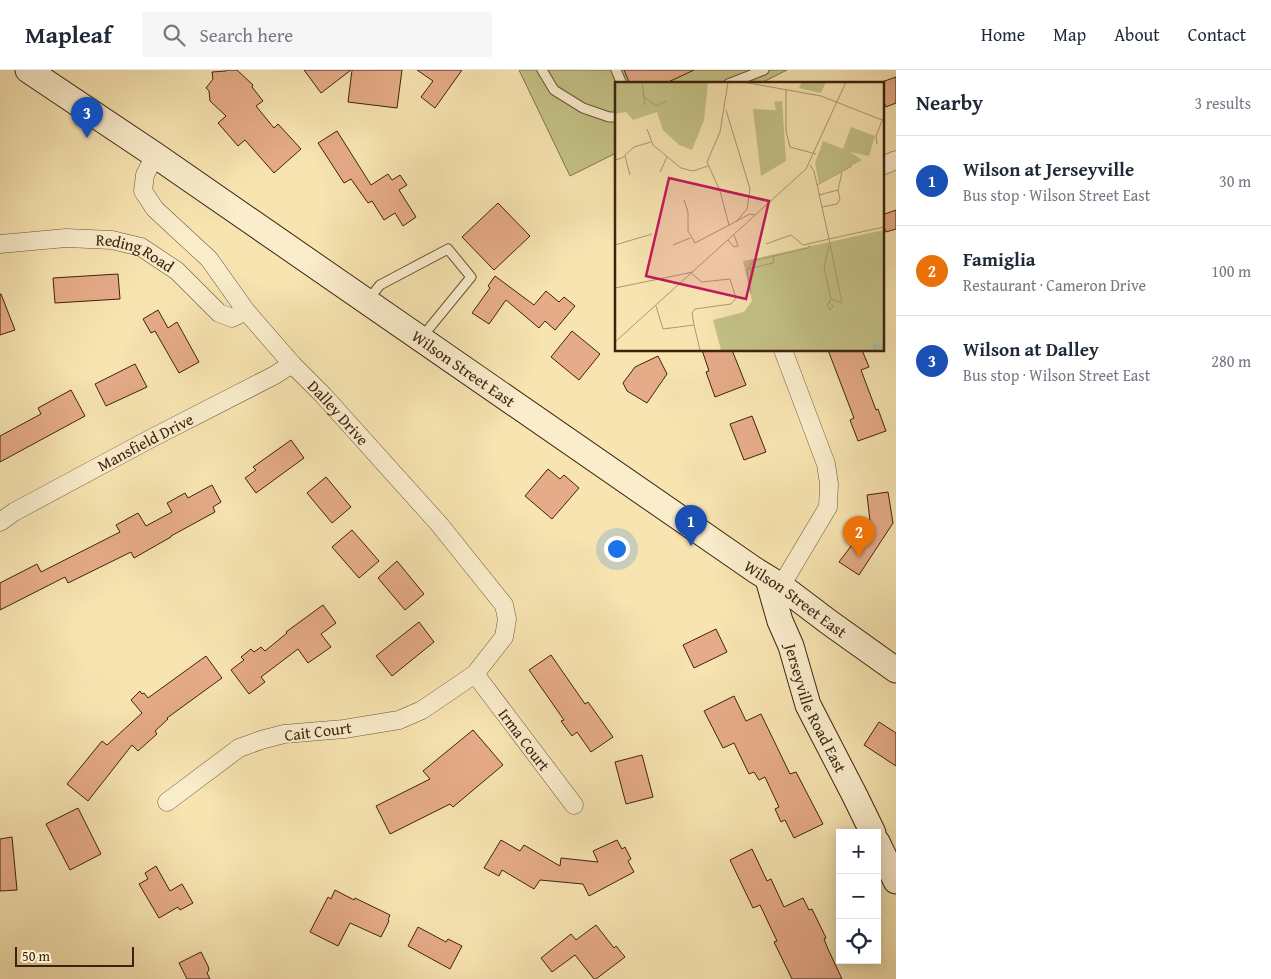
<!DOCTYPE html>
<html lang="en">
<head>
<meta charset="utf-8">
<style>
	:root { --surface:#fff; --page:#f6f6f7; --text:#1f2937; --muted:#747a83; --line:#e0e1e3; --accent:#db2777 }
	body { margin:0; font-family:"Gentium Book Plus",serif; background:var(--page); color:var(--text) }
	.controls { position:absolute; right:15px; bottom:15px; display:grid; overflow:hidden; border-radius:0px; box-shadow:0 2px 12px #0003 }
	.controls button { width:45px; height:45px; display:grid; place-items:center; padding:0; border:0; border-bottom:1px solid var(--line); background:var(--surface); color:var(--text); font:25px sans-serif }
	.scale { position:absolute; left:15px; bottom:12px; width:119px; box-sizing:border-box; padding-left:5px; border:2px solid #3d230e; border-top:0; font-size:14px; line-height:18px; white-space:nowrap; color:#3d230e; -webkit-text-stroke:4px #faedcc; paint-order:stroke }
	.you { position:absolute; left:616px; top:478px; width:18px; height:18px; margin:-12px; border:4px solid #fff; border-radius:50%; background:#1a73e8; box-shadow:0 0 0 8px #1a73e833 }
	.badge { display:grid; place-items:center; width:32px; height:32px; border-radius:50%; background:var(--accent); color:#fff; font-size:16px; font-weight:700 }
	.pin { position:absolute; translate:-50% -41px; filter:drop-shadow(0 1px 2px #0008) }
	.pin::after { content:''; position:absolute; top:26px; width:18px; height:15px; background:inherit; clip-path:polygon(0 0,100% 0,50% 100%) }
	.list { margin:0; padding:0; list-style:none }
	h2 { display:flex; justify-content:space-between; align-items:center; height:65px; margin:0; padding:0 20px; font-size:21px }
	h2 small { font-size:16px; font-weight:400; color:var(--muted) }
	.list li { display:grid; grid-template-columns:32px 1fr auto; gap:15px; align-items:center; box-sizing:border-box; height:90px; padding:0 20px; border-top:1px solid var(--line) }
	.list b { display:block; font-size:19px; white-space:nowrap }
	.list p { margin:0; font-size:16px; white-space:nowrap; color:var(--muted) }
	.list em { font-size:16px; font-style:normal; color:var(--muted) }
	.icon { flex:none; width:28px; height:28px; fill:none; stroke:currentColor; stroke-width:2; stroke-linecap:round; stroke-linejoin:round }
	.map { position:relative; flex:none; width:896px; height:909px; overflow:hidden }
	header { display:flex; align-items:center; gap:30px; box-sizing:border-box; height:70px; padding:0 25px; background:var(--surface); border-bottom:1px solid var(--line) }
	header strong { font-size:24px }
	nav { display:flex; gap:28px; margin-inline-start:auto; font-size:18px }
	.search { width:350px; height:45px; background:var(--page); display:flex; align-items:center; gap:12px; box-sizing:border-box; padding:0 18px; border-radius:0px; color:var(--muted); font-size:19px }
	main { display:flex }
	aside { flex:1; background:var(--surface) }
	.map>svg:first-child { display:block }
	.green { fill:#c4c286; stroke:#80724a }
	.building { fill:#e6ab88; stroke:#3d230e }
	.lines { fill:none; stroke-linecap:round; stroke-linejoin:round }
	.lane-casing { stroke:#6c5337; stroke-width:11 }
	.street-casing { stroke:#6c5337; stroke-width:19 }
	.secondary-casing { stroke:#3d230e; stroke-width:27 }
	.lane { stroke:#faedcc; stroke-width:9 }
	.street { stroke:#faedcc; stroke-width:18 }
	.secondary { stroke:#faedcc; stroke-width:25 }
	.labels { text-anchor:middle; stroke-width:4; stroke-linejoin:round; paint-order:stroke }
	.street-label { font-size:16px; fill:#3d230e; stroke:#faedcc }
	.inset-river { fill:none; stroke:#9ebdb3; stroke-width:2.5 }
	.inset-road { fill:none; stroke:#ad9770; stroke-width:1 }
	.view { fill:#c2185b; fill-opacity:0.15; stroke:#c2185b; stroke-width:2.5 }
	.inset-edge { fill:none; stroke:#3d230e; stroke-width:2.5 }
</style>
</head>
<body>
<header>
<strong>Mapleaf</strong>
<div class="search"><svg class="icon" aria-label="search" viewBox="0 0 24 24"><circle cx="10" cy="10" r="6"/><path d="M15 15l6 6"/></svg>Search here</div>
<nav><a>Home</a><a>Map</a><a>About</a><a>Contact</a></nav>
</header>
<main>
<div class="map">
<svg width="896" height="909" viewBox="0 0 896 909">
	<rect width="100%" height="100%" fill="#f7e4b1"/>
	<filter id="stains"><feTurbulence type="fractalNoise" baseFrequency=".004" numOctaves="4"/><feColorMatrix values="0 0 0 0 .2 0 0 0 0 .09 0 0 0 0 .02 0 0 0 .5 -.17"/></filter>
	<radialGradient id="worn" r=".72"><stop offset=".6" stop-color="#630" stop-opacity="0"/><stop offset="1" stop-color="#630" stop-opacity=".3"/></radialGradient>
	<path class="green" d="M519,0h268l-28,14h-143v69l-46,23z"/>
	<g class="building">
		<path d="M227,0h10l16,15 -1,2 11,14 -7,5 18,22 4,-4 23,25 -27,24 -29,-33 -7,6 -20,-23 8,-7 -16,-15 -1,-10 -3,-3 7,-9 -1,-7 14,-1z"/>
		<path d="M304,0h47l-30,23z"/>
		<path d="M352,0h50l-5,38 -49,-6z"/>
		<path d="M417,0h45l-27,38 -14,-11 12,-16z"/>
		<path d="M624,0h70l-30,14h-34z"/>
		<path d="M896,7v26l-10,4 -4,-10v-15z"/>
		<path d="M337,61l34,54 17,-11 4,6 8,-5 7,10 -8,5 17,27 -13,9 -8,-13 -11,7 -12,-19 -4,2 -17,-24 -7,4 -26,-40z"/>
		<path d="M498,133l32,33 -36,34 -32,-33z"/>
		<path d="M896,140v19l-10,3 -4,-10v-7z"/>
		<path d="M118,204l2,25 -65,4 -2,-25z"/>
		<path d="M495,206l39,29 12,-14 13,11 5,-5 11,9 -20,24 -10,-9 -6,7 -33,-28 -17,24 -17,-11 18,-25 -2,-2z"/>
		<path d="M0,224h1l14,36 -15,5z"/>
		<path d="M158,240l10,18 9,-6 22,40 -20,11 -24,-42 -4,2 -8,-14z"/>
		<path d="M572,261l28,23 -21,26 -28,-23z"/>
		<path d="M702,280h30l14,35 -31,12 -9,-25 3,-1z"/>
		<path d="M828,280h34l7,17 -8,3 15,40 2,-1 8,22 -28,10 -8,-21 4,-2z"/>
		<path d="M658,286l9,18 -20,29 -20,-12 -4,-8 12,-16z"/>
		<path d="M135,294l12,23 -41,19 -11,-22z"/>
		<path d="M71,320l14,26 -85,46v-26l41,-22 -3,-6z"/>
		<path d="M752,346l14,36 -22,8 -14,-36z"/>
		<path d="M291,370l13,18 -48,35 -11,-15 11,-8 -3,-3z"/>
		<path d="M548,399l12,10 4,-4 15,13 -27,31 -27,-23z"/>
		<path d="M326,407l25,30 -19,16 -25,-30z"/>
		<path d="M212,415l9,17 -8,5 2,5 -44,24v1l-37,21 -3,-6 -63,31 -3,-6 -65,33v-27l37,-19 4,8 79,-40 -4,-7 22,-12 8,13 26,-14 -5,-9 18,-10 3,5z"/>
		<path d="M888,422l5,31 -34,52 -20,-13 31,-41 -3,-26z"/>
		<path d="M352,460l27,31 -20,17 -27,-31z"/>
		<path d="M397,491l27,33 -19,16 -27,-32z"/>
		<path d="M323,535l13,18 -15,11 10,13 -23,16 -10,-14 -37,28 4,5 -16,12 -18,-24 13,-10 -3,-3 10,-8 3,3 7,-5 4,4 22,-18 -1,-1z"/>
		<path d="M419,552l15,20 -42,34 -16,-20z"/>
		<path d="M716,559l11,23 -33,16 -11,-23z"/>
		<path d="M551,585l34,49 3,-2 25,35 -22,15 -14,-20 -5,4 -11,-15 3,-1 -35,-50z"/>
		<path d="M206,586l16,22 -55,40 1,1 -13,12 2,3 -19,17 -6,-6 -44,56 -21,-17 35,-43 5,4 35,-32 -11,-13 9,-9 2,3 2,-1 4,5z"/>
		<path d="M734,626l12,25 15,-7 29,60 6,-2 27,52 -29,14 -9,-18 -4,2 -6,-13 4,-2 -14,-30 -6,3 -5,-8 -5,2 -15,-31 -11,5 -19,-37z"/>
		<path d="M879,652l17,11v33l-32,-21z"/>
		<path d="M473,660l30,35 -50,42 -3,-3 -60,30 -14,-28 54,-27 -7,-8z"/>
		<path d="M642,685l11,42 -27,7 -11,-42z"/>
		<path d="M78,738l23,46 -31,16 -24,-46z"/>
		<path d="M12,767l5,53 -17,1v-52z"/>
		<path d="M501,770l19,11 4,-6 36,21 1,-8 37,4 -5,-11 24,-11 5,9 3,-2 6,12 -3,2 6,11 -45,24 -6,-12 -43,-4 -6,9 -32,-19 -3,6 -15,-8z"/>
		<path d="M752,779l15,32 4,-2 13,28 19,-9 6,12 3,-1 14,29 -2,1 4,10 14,30h-50l-18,-37 3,-1 -17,-36 -7,3 -23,-48z"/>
		<path d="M156,796l14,25 12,-7 11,19 -13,7 -2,-3 -19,11 -20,-34 9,-5 -3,-6z"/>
		<path d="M335,820l19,10 1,-2 35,17 -2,5 1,1 -8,16 -31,-14 -12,23 -28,-14 18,-35 3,2z"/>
		<path d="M596,855l18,23 2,-2 9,11 -29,22h-2l-19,-24 -23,17 -11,-14 30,-24 5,6z"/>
		<path d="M418,857l28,15 2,-3 14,7 -12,23 -42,-23z"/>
		<path d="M201,882l7,14 1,4 -2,3 3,6h-23l-8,-16z"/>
	</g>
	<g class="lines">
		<defs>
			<g id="lane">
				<path d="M542,0l12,20 29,18 26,9h7"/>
				<path d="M616,0l6,14"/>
				<path d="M728,14l36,-14"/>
				<path d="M368,230l12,-15 68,-36 23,28 -49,60"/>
			</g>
			<g id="street">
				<path id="s1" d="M155,85l-10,20 -2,16 12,18 54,50 37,52 46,53 31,31 116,129 65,81 3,14 -3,18 -29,37 -53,36 -23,10 -55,9 -60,5 -23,6 -22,8 -72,54"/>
				<path d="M882,96l14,-6"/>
				<path id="s2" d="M0,174l66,-6 46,2 29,7 36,24 42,42 13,5 14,-7"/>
				<path id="s3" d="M0,452l14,-10 134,-72 127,-65 17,-11"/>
				<path d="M781,516l47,-79 1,-23 -3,-20 -43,-114"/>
				<path id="s4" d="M475,604l99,131"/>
			</g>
			<g id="secondary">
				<path id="s5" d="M28,0l127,85 600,415 26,16 49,37 66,47"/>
				<path id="s6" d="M768,509l12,42 11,25 17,59 47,91 18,37"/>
				<path d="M877,772l19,39"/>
			</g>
		</defs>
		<use href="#lane" class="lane-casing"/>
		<use href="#street" class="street-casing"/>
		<use href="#secondary" class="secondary-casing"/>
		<use href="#lane" class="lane"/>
		<use href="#street" class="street"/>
		<use href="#secondary" class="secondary"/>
	</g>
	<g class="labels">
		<g class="street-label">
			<text dy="6" stroke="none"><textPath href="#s2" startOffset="138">Reding Road</textPath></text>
			<text dy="6" stroke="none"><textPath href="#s5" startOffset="528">Wilson Street East</textPath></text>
			<text dy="6" stroke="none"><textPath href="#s1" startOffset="335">Dalley Drive</textPath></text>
			<text dy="6" stroke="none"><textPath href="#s3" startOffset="166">Mansfield Drive</textPath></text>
			<text dy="6" stroke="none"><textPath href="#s5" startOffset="932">Wilson Street East</textPath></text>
			<text dy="6" stroke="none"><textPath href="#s6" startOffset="138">Jerseyville Road East</textPath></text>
			<text transform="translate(318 661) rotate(-7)" y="6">Cait Court</text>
			<text dy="6" stroke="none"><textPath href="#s4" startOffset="82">Irma Court</textPath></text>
		</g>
	</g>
	<g transform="translate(615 12)">
		<rect width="269" height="269" fill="#f7e4b1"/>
		<path d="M0,0h93l-4,38 -12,30 -13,-5 -16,-15 -6,-18 -24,8 -7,-8 -11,2zM187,0h24l-5,11 -22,-5zM167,19l4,60 -25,15 -8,-67 23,1 -2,-8zM236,45l24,9 -6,20 -19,-4 12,8 -43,23 -4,-20 8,-22 20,8zM269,148v120h-163l-8,-30 31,-8 8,-11 -9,-40z" fill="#c4c286"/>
		<path class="inset-river" d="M259,268l1,-6 9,5"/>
		<path class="inset-road" d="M27,0l3,23M113,0l-8,50 -13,30 13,29 9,34M128,0l78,14 61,24M171,7v42l4,16 26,7M27,13l14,11 10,-5M111,28l24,79 -3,20 -11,13M32,47l6,16 28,23 12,3 15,-5M262,62l-1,-8 8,-20M10,74l5,19M0,78l7,-2 12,-11 17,-5M195,83l4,6 15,68 55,-12M45,90l7,-15M202,103l35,-19M223,108l4,-18M204,113l19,-5 2,9 -3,5 -15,3M69,118l4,12v19l7,12 55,-29 5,1M113,158l6,7 4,-1 -4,-11M151,162l25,-9 12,10 26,-6 13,64 -11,-4 -7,-32 5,-21M0,163l37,-11M58,163l17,-7M133,187l25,-6 1,-8M77,192l10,8 28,-3 6,19 -5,6 -36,5 -3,4 2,12M0,206l78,-16M136,211l-4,-23 6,-9 55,-13 2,-3M214,220l4,4 -3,4 -3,-5 4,-6M41,224l7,23 31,-4 6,25M0,260l191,-173 40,-87"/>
		<path class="view" d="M54,96l100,23 -23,98 -100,-23z"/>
		<rect width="269" height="269" class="inset-edge"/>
	</g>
	<rect width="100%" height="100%" filter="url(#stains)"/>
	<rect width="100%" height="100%" fill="url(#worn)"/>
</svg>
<div class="controls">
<button>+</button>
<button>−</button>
<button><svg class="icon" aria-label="locate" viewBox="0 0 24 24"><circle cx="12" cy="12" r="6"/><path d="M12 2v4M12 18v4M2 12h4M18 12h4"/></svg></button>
</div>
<div class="scale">50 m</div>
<div class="you"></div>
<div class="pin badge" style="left:691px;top:476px;background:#1a4fb4">1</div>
<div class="pin badge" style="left:859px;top:487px;background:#e8710a">2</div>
<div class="pin badge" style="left:87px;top:68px;background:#1a4fb4">3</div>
</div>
<aside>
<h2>Nearby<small>3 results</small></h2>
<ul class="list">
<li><span class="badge" style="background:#1a4fb4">1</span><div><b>Wilson at Jerseyville</b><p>Bus stop · Wilson Street East</p></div><em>30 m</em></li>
<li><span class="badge" style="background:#e8710a">2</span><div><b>Famiglia</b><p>Restaurant · Cameron Drive</p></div><em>100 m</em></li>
<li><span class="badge" style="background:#1a4fb4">3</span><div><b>Wilson at Dalley</b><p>Bus stop · Wilson Street East</p></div><em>280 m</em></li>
</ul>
</aside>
</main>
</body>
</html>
